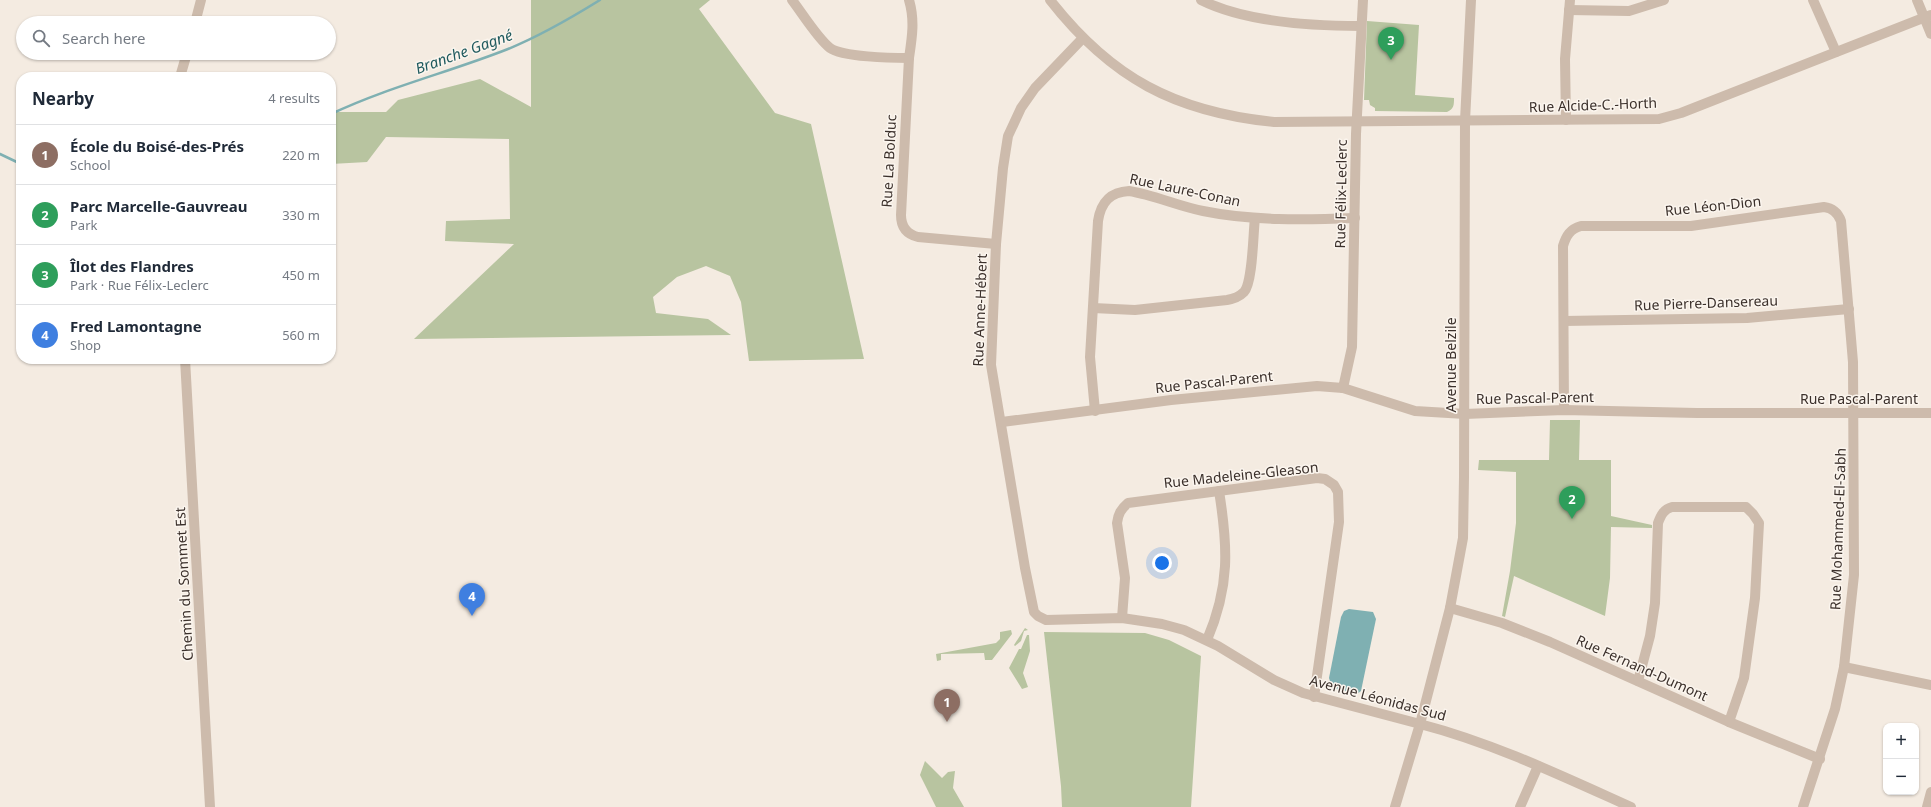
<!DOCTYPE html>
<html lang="en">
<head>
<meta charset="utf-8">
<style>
	:root { --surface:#fff; --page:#f6f6f7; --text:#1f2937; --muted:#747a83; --line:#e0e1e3; --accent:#1a73e8 }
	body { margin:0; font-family:"Noto Sans",sans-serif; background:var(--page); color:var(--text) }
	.controls { position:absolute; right:12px; bottom:12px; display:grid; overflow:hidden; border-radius:8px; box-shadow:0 1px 3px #0004 }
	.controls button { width:36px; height:36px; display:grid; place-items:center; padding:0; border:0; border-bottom:1px solid var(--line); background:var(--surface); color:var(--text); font:20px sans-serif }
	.you { position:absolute; left:1162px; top:563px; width:14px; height:14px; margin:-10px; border:3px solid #fff; border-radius:50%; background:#1a73e8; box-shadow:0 0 0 6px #1a73e833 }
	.badge { display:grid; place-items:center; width:26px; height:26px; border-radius:50%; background:var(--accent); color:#fff; font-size:13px; font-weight:700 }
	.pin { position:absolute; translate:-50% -33px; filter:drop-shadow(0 1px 2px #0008) }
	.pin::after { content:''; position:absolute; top:21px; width:14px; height:12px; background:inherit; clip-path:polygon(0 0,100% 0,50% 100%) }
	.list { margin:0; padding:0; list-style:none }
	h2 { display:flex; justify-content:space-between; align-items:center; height:52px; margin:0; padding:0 16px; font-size:17px }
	h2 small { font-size:13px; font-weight:400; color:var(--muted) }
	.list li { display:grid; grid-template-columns:26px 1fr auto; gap:12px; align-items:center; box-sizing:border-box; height:60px; padding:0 16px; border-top:1px solid var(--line) }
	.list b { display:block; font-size:15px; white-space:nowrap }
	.list p { margin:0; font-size:13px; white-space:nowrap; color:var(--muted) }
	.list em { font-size:13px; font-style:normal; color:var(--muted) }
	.icon { flex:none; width:22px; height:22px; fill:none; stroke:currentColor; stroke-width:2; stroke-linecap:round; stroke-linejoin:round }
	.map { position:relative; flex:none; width:1931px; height:807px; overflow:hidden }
	.search { position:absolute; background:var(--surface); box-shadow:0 1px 3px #0004; left:16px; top:16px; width:320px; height:44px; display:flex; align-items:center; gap:10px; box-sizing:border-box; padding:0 14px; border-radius:22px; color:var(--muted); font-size:15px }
	.panel { position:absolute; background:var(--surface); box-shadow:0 1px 3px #0004; left:16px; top:72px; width:320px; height:292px; border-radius:16px }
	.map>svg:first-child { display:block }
	.green { fill:#b8c4a0 }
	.water { fill:#7fb0b2 }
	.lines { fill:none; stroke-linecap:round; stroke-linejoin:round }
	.stream { stroke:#7fb0b2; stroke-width:2.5 }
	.minor { stroke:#cdbbac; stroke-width:10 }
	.tertiary { stroke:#cdbbac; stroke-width:10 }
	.labels { text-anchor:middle; stroke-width:3; stroke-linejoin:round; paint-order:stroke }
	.street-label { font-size:14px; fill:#3b302b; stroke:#fbf5ee }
	.water-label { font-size:15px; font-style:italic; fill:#1f5a5e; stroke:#fbf5ee }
</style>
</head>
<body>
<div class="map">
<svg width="1931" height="807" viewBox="0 0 1931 807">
	<rect width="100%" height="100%" fill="#f4ebe1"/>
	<g class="green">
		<path d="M531,0h179l-11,9 76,104 36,11 53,235 -115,2 -8,-59 -11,-26 -24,-10 -29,11 -24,20 3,16 52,6 23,16 -317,4 100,-95 -69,-3 1,-20 64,-2 -1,-80 -123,-2 -19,25 -36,2v-52h55l12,-12 82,-21 51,28z"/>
		<path d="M1367,21l52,4 -4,70 39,3c0,7 0,11 -7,14l-72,-1v-3l-5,-3 -1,-5h-5z"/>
		<path d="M1550,420h30l-1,40h32v56l41,9v3l-41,-1 -1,51 -5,38 -91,-40 -9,41 -3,-1 8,-45 6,-48v-51l-38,-2 1,-10h70z"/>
		<path d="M1025,628l3,2 -4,1 -3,10 -6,5 -1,-1z"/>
		<path d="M1011,630l1,4 -20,26h-7l-1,-7 -43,1v6l-4,1 -1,-7 60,-11 4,-4v-7z"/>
		<path d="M1044,632l101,1 24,7 32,16 -10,151h-129l-1,-21z"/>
		<path d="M1027,635h2l1,16 -7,22 5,14 -6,2 -13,-21 10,-19h2z"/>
		<path d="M925,761l17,17 6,-6 7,-1 -2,17 11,19h-28l-16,-32z"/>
	</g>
	<path class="water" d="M1349,609l24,3 3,7 -15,72 -4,3 -25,-6 -3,-10 12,-61 3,-6z"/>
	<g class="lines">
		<g class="stream">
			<path d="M331,114c57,-27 119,-42 177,-65 32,-13 63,-31 92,-49"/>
			<path d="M0,154l21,10"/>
		</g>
		<g class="minor">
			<path d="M792,0c10,13 26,39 38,48 12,9 62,10 79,10"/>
			<path d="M909,0c6,20 3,38 0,58l-8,157c0,11 5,19 17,22l78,7"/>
			<path d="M1050,0c61,78 125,112 224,122l385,-3 22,-6 250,-98"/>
			<path d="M1201,0c44,22 112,26 160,26"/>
			<path d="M1813,0l23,52"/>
			<path d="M1569,10l60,1 35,-11"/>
			<path d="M1082,39l-47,49 -14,20 -13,28 -5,32 -7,76 -5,121 34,203 9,44 4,4 8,4 76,-2 40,6 22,6 34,16 56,34 29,13 117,31 -25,83"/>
			<path d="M1566,120l-1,-61 5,-59"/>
			<path d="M1093,308l42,2 92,-10c6,-1 12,-3 17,-8 9,-10 9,-59 11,-74"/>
			<path d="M1564,321l183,-3 102,-9"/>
			<path d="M1343,388l9,-41 4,-213 7,-134"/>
			<path d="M1564,410l-1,-164c3,-10 7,-17 18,-20h110l133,-19c9,1 14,6 17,14l12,141 1,213 -10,92 -9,42 -32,98"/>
			<path d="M1095,411l-5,-54 8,-136c3,-19 12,-29 31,-30 25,4 49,15 74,20 49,10 102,9 152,7"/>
			<path d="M1002,422l169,-22 146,-14 26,2 72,23 50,3 99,-4 133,3h234"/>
			<path d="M1450,608l52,15 48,19 179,80 91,37"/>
			<path d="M1122,618l3,-40 -8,-55c1,-9 4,-14 11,-20l189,-25 8,1 9,6 4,7 1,30 -25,175"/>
			<path d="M1207,640c23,-54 21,-93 12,-149"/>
			<path d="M1844,667l87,18"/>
			<path d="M1638,681l12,-45 5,-33 3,-80c3,-8 6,-14 14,-16h74l7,7 6,9 -4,75 -11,80 -15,44"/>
			<path d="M1520,807l18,-41"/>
		</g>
		<g class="tertiary">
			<path d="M1471,0l-6,121 -1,356 -1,61 -13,70 -30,116c73,19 142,52 211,83"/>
			<path d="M1917,0l14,34"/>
			<path d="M195,23l6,-23"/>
			<path d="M180,77l7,-24"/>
			<path d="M185,359l25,448"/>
			<path d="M1927,807l4,-15"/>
		</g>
	</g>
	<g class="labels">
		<g class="street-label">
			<text transform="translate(1593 105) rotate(-2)" y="5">Rue Alcide-C.-Horth</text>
			<text transform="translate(889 161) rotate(-87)" y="5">Rue La Bolduc</text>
			<text transform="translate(1185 190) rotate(12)" y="5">Rue Laure-Conan</text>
			<text transform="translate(1341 194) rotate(-89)" y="5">Rue Félix-Leclerc</text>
			<text transform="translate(1713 206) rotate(-6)" y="5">Rue Léon-Dion</text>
			<text transform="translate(1706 303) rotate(-2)" y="5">Rue Pierre-Dansereau</text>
			<text transform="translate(980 310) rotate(-88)" y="5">Rue Anne-Hébert</text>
			<text transform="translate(1451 365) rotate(-90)" y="5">Avenue Belzile</text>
			<text transform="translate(1214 382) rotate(-6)" y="5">Rue Pascal-Parent</text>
			<text transform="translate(1535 398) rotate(-1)" y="5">Rue Pascal-Parent</text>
			<text x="1859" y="404">Rue Pascal-Parent</text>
			<text transform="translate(1241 475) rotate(-6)" y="5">Rue Madeleine-Gleason</text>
			<text transform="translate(1838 529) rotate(-88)" y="5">Rue Mohammed-El-Sabh</text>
			<text transform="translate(184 584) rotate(-93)" y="5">Chemin du Sommet Est</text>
			<text transform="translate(1642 668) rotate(24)" y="5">Rue Fernand-Dumont</text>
			<text transform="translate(1378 698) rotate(15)" y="5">Avenue Léonidas Sud</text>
		</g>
		<g class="water-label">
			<text transform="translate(464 52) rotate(-20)" y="5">Branche Gagné</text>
		</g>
	</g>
</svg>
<div class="controls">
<button>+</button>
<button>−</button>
</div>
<div class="you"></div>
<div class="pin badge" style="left:947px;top:722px;background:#8d6e63">1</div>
<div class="pin badge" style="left:1572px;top:519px;background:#2e9e5b">2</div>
<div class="pin badge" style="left:1391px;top:60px;background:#2e9e5b">3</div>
<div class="pin badge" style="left:472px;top:616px;background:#3f7fe0">4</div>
<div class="search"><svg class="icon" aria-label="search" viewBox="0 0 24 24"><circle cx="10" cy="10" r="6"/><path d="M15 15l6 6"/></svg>Search here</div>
<section class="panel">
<h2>Nearby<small>4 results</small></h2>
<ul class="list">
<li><span class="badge" style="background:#8d6e63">1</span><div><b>École du Boisé-des-Prés</b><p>School</p></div><em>220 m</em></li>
<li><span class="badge" style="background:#2e9e5b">2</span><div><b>Parc Marcelle-Gauvreau</b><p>Park</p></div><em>330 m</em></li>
<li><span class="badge" style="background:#2e9e5b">3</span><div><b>Îlot des Flandres</b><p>Park · Rue Félix-Leclerc</p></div><em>450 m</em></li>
<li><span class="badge" style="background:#3f7fe0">4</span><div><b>Fred Lamontagne</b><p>Shop</p></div><em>560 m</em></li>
</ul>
</section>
</div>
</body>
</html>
